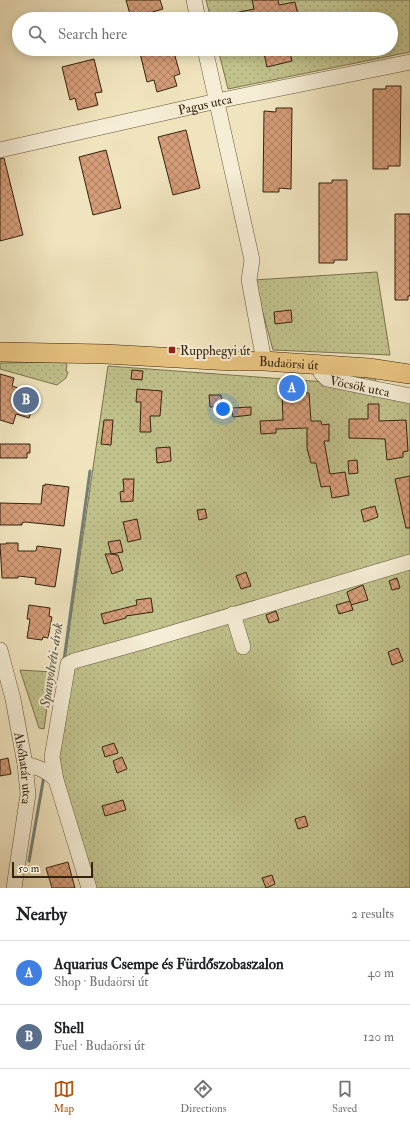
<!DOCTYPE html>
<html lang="en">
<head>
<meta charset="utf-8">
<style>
	:root { --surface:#fff; --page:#f2f2f2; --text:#202124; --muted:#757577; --line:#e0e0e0; --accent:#b45309 }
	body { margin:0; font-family:"IM FELL Double Pica",serif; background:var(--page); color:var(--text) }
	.scale { position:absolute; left:12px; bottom:10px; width:81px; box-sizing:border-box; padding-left:4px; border:2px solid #35230e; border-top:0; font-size:11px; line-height:14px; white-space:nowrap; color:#35230e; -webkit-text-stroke:3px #f5edd5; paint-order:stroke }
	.you { position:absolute; left:223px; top:409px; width:14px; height:14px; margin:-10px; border:3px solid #fff; border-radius:50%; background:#1a73e8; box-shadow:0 0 0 6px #1a73e833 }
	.badge { display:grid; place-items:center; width:26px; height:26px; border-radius:50%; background:var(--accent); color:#fff; font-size:13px; font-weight:700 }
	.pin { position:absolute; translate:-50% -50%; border:2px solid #fff; box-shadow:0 1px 4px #0006 }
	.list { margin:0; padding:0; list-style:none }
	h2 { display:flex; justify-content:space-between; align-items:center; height:52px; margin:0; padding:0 16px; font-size:17px }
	h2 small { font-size:13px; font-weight:400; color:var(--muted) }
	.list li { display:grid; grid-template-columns:26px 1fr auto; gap:12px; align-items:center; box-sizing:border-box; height:64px; padding:0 16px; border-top:1px solid var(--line) }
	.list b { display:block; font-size:15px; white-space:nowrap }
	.list p { margin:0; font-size:13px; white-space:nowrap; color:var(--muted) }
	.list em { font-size:13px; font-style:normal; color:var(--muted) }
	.icon { flex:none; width:22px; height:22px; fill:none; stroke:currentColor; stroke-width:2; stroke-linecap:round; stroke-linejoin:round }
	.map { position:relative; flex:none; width:410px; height:888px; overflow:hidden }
	.search { position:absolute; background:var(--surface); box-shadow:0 2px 10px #0003; left:12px; right:12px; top:12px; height:44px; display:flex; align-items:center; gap:10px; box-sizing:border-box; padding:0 14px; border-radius:22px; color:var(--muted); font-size:15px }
	.sheet { height:180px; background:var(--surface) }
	nav { display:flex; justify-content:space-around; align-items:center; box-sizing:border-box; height:56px; border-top:1px solid var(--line); background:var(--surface); font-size:11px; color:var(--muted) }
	nav a { display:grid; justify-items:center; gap:2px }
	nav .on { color:var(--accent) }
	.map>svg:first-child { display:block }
	.green { fill:url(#green-dots); stroke:#7b724d }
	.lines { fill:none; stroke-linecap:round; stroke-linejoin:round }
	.stream { stroke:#737f74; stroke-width:3 }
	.building { fill:url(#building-cross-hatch); stroke:#35230e }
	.minor-casing { stroke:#64533a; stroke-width:16 }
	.major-casing { stroke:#35230e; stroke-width:20 }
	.minor { stroke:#f5edd5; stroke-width:15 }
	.major { stroke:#e8c27f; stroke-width:19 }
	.poi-dot { fill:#8f2418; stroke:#f5edd5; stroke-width:1.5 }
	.labels { text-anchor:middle; stroke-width:4; stroke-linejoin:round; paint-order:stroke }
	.street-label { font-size:13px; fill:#35230e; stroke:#f5edd5 }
	.poi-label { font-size:13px; fill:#35230e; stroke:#f5edd5; text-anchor:start }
	.water-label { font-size:14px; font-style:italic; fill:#545141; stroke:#f5edd5 }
</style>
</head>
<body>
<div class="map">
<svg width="410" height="888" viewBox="0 0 410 888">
	<defs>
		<pattern id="green-dots" width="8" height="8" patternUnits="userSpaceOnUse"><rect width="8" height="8" fill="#c1c28c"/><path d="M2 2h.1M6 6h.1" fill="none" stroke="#a6a678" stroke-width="1.8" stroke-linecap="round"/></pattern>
		<pattern id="building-cross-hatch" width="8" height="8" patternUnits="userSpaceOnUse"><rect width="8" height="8" fill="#d49c78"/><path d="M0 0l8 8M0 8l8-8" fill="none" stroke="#ad7f61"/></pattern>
	</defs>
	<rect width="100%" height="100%" fill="#f0e4be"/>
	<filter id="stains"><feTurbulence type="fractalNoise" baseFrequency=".005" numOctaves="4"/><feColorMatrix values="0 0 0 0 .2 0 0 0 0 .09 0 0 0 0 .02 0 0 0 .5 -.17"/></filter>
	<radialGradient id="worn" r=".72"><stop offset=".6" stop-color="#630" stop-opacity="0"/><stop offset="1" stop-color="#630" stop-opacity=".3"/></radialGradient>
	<g class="green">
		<path d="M206,0h204v52l-182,37 -10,-40h173v-30h-180z"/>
		<path d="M377,272l13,83 -117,-5 -19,-70z"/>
		<path d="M65,362l2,3 -1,6 2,1 -2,6 -9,7 -57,-16v-6z"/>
		<path d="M108,366l217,16 5,-9 45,5 2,6 33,8v496h-318l-43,-121z"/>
		<path d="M20,670l32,2 -8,57 -5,-1z"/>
	</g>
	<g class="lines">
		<g class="stream">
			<path d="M64,660l26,-189"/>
			<path d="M29,861l15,-85"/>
		</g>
	</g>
	<g class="building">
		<path d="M126,0h34l3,9 -32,9z"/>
		<path d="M252,0h26l1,5 16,-3 4,17h-73l-1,-4 29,-6z"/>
		<path d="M139,49h34l7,25 -6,2 3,10 -20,6 -3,-12 -7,2z"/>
		<path d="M263,49h26l3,12 -25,6z"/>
		<path d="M94,59l8,33 -7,1 3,12 -20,5 -3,-12 -5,2 -8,-33z"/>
		<path d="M386,86h15l-1,80h-12v3h-15v-80h13z"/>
		<path d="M276,108h16l-1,81 -12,-1v4h-16l1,-81 12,1z"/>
		<path d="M186,130l14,58 -27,7 -15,-58z"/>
		<path d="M106,150l15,58 -28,7 -14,-58z"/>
		<path d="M4,158l19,77 -23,6v-82z"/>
		<path d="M332,180h15v80h-13v3h-15v-80h13z"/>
		<path d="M395,214h15v82h-2v4h-13z"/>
		<path d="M291,310l1,12 -17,2 -1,-12z"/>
		<path d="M132,370l11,1 -1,9 -11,-1z"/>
		<path d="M0,374l14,4 -2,8 25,8 -8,24 -13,-4 -3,10 -13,-4z"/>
		<path d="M137,389l25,2 -2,25h-10l1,16h-11l1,-30h-5z"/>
		<path d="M285,390h17v3h7l2,28h10l1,4 7,-1v17h-5l6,33 15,-2 4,23 -17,3 -2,-12 -9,1 -5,-24h-5l-4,-15v-20l-31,1v4l-15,1 -1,-13 23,-1 -1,-29z"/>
		<path d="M209,395h12l1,11 -12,1z"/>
		<path d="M368,404h11v17l27,-1 2,31 -5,1v5l-16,3 -2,-21 -36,-1v-19h19z"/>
		<path d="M251,407v8l-18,2 -1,-9z"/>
		<path d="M104,420h9l-2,25 -10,-1z"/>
		<path d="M0,444h30v9h-3v5h-27z"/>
		<path d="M170,447l1,14 -14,2 -1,-15z"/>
		<path d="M357,460l1,13 -9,1 -1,-13z"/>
		<path d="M410,476v52h-4l-11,-49z"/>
		<path d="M123,479h11l-1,22 -12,1 -1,-10 4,-1z"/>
		<path d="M45,484l24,3 -5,39 -39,-4 -3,1v2h-22v-22l41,1 2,-19 2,1z"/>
		<path d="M375,506l3,11 -14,5 -3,-12z"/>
		<path d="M205,509l2,9 -8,2 -2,-10z"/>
		<path d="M137,519l4,20 -13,3 -5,-20z"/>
		<path d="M120,540l3,12 -12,2 7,1 5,15 -11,4 -7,-20h6l-3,-12z"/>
		<path d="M6,543h12v8h18l1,-5 24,3 -6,38 -20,-3 1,-6 -18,-2v2h-16l-2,-34h6z"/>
		<path d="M246,572l5,14 -10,3 -5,-13z"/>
		<path d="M397,578l3,10 -8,2 -3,-9z"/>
		<path d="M363,585l5,15 -17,5 -4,-13z"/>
		<path d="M151,598l2,14 -27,4v2l-22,6 -3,-10 36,-9 -1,-5z"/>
		<path d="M350,601l3,9 -14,4 -3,-9z"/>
		<path d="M29,605l21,3 -1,8 3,1 -4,21 -5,-1 -1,3 -15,-2 3,-19h-3z"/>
		<path d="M276,611l3,9 -10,3 -3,-8z"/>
		<path d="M398,648l5,13 -11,4 -4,-13z"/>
		<path d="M114,743l4,10 -13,4 -3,-10z"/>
		<path d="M122,757l5,12 -10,4 -4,-12z"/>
		<path d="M8,758l3,16 -11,2v-16z"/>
		<path d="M123,800l3,10 -21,6 -3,-10z"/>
		<path d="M305,816l3,10 -10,3 -3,-10z"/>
		<path d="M68,862l7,26h-23l-6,-20z"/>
		<path d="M272,875l3,9 -9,4 -4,-10z"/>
	</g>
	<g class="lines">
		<defs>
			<g id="minor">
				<path d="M194,0l4,19"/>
				<path d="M205,49l47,211 -3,20 15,81"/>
				<path id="s1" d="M0,150l217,-49 193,-39"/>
				<path id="s2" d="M321,364v9l6,6 83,17"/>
				<path d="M233,614l10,33"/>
				<path id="s3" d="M0,650l13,49 12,65 3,30 -14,94"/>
				<path d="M25,764c11,3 23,6 31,16l33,108"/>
				<path d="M56,780l-4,-23 16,-93 6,-3 68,-19 268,-80"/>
			</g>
			<g id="major">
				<path id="s4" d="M0,352l105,2 127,7h32l105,7 41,6"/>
			</g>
		</defs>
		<use href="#minor" class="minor-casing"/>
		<use href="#major" class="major-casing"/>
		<use href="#minor" class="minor"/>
		<use href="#major" class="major"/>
	</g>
	<rect class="poi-dot" x="168" y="346" width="8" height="8" rx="2"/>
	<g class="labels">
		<g class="street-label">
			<text dy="5" stroke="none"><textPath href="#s1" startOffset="210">Pagus utca</textPath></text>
			<text dy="5" stroke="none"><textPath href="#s4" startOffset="289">Budaörsi út</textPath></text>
			<text dy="5" stroke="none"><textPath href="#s2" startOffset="51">Vöcsök utca</textPath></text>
			<text dy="5" stroke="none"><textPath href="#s3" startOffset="121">Alsóhatár utca</textPath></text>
		</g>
		<g class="poi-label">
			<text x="180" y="355">Rupphegyi út</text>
		</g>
		<g class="water-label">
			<text transform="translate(51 665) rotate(-81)" y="5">Spanyolréti-árok</text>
		</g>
	</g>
	<rect width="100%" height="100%" filter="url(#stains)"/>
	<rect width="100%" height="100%" fill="url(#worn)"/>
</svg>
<div class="scale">50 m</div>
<div class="you"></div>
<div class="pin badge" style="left:292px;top:388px;background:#3f7fe0">A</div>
<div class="pin badge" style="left:26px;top:400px;background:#5c6f8a">B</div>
<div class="search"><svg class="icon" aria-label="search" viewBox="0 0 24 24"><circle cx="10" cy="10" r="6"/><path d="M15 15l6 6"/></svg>Search here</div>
</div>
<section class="sheet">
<h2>Nearby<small>2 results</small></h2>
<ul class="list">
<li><span class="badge" style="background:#3f7fe0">A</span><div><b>Aquarius Csempe és Fürdőszobaszalon</b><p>Shop · Budaörsi út</p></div><em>40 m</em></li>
<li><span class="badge" style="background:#5c6f8a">B</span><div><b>Shell</b><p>Fuel · Budaörsi út</p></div><em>120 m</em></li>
</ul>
</section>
<nav>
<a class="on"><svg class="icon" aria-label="map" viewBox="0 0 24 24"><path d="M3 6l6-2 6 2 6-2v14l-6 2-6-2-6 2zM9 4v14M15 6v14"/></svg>Map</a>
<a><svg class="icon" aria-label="directions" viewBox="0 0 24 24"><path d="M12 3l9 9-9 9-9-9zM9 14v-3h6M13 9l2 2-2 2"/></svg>Directions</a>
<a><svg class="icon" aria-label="saved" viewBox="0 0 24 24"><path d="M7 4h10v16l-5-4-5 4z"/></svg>Saved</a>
</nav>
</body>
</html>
